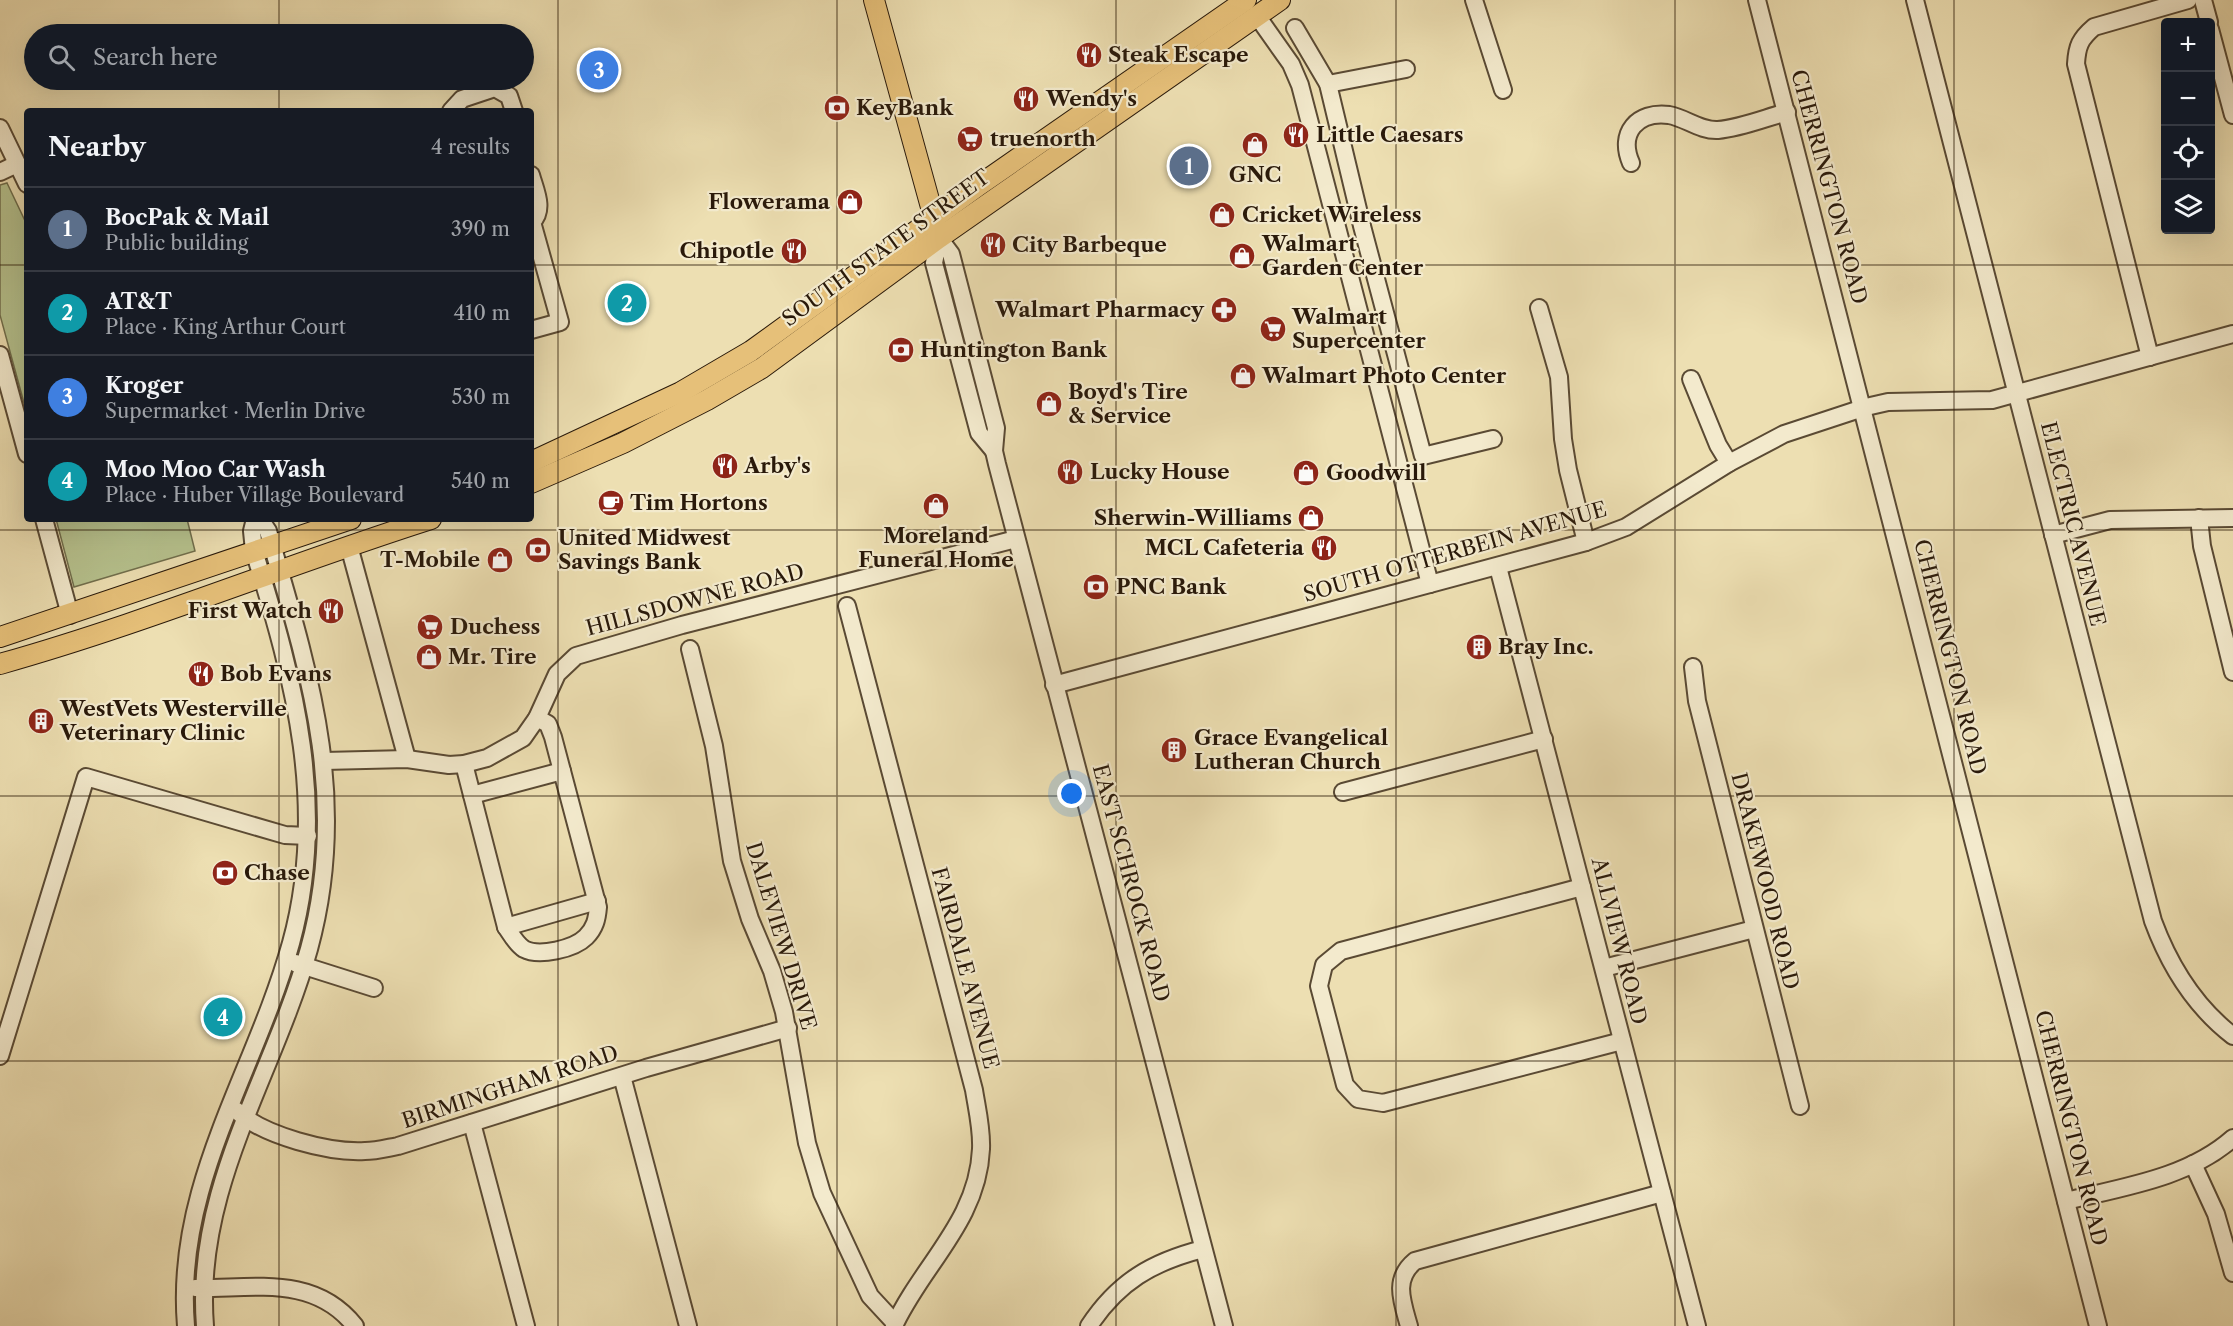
<!DOCTYPE html>
<html lang="en">
<head>
<meta charset="utf-8">
<style>
	:root { --surface:#171b24; --page:#20242c; --text:#f1f3f6; --muted:#9ea1a6; --line:#363941; --accent:#c59692 }
	body { margin:0; font-family:"Libre Caslon Text",serif; background:var(--page); color:var(--text) }
	.controls { position:absolute; right:18px; top:18px; display:grid; overflow:hidden; border-radius:6px; box-shadow:0 6px 24px #0002 }
	.controls button { width:54px; height:54px; display:grid; place-items:center; padding:0; border:0; border-bottom:2px solid var(--line); background:var(--surface); color:var(--text); font:30px sans-serif }
	.you { position:absolute; left:1072px; top:794px; width:21px; height:21px; margin:-15px; border:4px solid #fff; border-radius:50%; background:#1a73e8; box-shadow:0 0 0 9px #1a73e833 }
	.badge { display:grid; place-items:center; width:39px; height:39px; border-radius:50%; background:var(--accent); color:#fff; font-size:20px; font-weight:700 }
	.pin { position:absolute; translate:-50% -50%; border:3px solid #fff; box-shadow:0 2px 6px #0006 }
	.list { margin:0; padding:0; list-style:none }
	h2 { display:flex; justify-content:space-between; align-items:center; height:78px; margin:0; padding:0 24px; font-size:26px }
	h2 small { font-size:20px; font-weight:400; color:var(--muted) }
	.list li { display:grid; grid-template-columns:39px 1fr auto; gap:18px; align-items:center; box-sizing:border-box; height:84px; padding:0 24px; border-top:2px solid var(--line) }
	.list b { display:block; font-size:22px; white-space:nowrap }
	.list p { margin:0; font-size:20px; white-space:nowrap; color:var(--muted) }
	.list em { font-size:20px; font-style:normal; color:var(--muted) }
	.icon { flex:none; width:33px; height:33px; fill:none; stroke:currentColor; stroke-width:2; stroke-linecap:round; stroke-linejoin:round }
	.map { position:relative; flex:none; width:2233px; height:1326px; overflow:hidden }
	.search { position:absolute; background:var(--surface); box-shadow:0 6px 24px #0002; left:24px; top:24px; width:510px; height:66px; display:flex; align-items:center; gap:15px; box-sizing:border-box; padding:0 21px; border-radius:33px; color:var(--muted); font-size:22px }
	.panel { position:absolute; background:var(--surface); box-shadow:0 6px 24px #0002; left:24px; top:108px; width:510px; height:414px; border-radius:6px }
	.map>svg:first-child { display:block }
	.green { fill:#b6c28e; stroke:#706e4c; stroke-width:1.5 }
	.lines { fill:none; stroke-linecap:round; stroke-linejoin:round }
	.minor-casing { stroke:#5a4a34; stroke-width:20 }
	.major-casing { stroke:#29190a; stroke-width:22 }
	.minor { stroke:#f3eacd; stroke-width:16 }
	.major { stroke:#e6c079; stroke-width:20 }
	.grid { fill:none; stroke:#29190a; stroke-width:1.5; stroke-opacity:0.55 }
	.labels { text-anchor:middle; stroke-width:4.5; stroke-linejoin:round; paint-order:stroke }
	.poi-label { font-size:21px; font-weight:bold; fill:#29190a; stroke:#f3eacd; text-anchor:start }
	.street-label { font-size:21px; fill:#29190a; stroke:#f3eacd }
</style>
</head>
<body>
<div class="map">
<svg width="2233" height="1326" viewBox="0 0 2233 1326">
	<rect width="100%" height="100%" fill="#eddfb2"/>
	<filter id="stains"><feTurbulence type="fractalNoise" baseFrequency=".00333" numOctaves="4"/><feColorMatrix values="0 0 0 0 .2 0 0 0 0 .09 0 0 0 0 .02 0 0 0 .5 -.17"/></filter>
	<radialGradient id="worn" r=".72"><stop offset=".6" stop-color="#630" stop-opacity="0"/><stop offset="1" stop-color="#630" stop-opacity=".3"/></radialGradient>
	<g class="green">
		<path d="M7,183l20,42v189l-27,-99v-130z"/>
		<path d="M56,519h131l8,32 -121,36z"/>
	</g>
	<g class="lines">
		<defs>
			<g id="minor">
				<path d="M1474,0l29,90"/>
				<path d="M1757,0l341,1326"/>
				<path d="M1915,0l238,921c17,46 41,85 80,115"/>
				<path d="M2203,0l6,22"/>
				<path d="M1257,16l34,48 9,21 130,499"/>
				<path d="M1295,28l33,56 34,142 61,230 70,-17"/>
				<path d="M2210,29l23,86"/>
				<path d="M1328,84l78,-15"/>
				<path d="M451,111l11,-12 33,-11 14,8 5,15"/>
				<path d="M0,128l27,56"/>
				<path d="M1631,163c-13,-30 6,-52 38,-48 17,3 31,16 49,15 23,-2 47,-12 69,-18"/>
				<path d="M0,172l17,-8"/>
				<path d="M531,175c4,15 14,34 1,47l28,100 -29,8"/>
				<path d="M939,238l12,16 45,174 -2,23 3,13 227,862"/>
				<path d="M939,238l-5,25 45,170 15,18"/>
				<path d="M1539,308l20,69 4,62 5,31 18,72"/>
				<path d="M0,355l27,99"/>
				<path d="M2150,357l-74,-293c1,-18 4,-25 18,-37l94,-27"/>
				<path d="M1691,379l27,66 11,18"/>
				<path d="M2199,518l3,28 31,126"/>
				<path d="M44,519l26,96"/>
				<path d="M2053,535l57,-15 123,-2"/>
				<path d="M349,546l58,213"/>
				<path d="M1498,567l199,759"/>
				<path d="M847,606l127,484c3,19 8,39 7,59 -3,72 -59,116 -87,177"/>
				<path d="M690,649l24,97 18,115 18,58 22,52 12,41 23,131 15,50 48,103 25,27"/>
				<path d="M1693,667l4,34 103,405"/>
				<path d="M1054,685l532,-143 40,-15 103,-64 55,-29 82,-27 22,-5 104,-2 241,-66"/>
				<path d="M324,761l83,-2 42,6 15,-1 23,-6 36,-20 14,-20 20,-44 19,-18 106,-31 334,-86"/>
				<path d="M464,764l42,163c5,7 10,17 18,22 15,8 50,0 62,-12 9,-9 11,-18 12,-30l-45,-170 -5,-13 -11,-6"/>
				<path d="M1343,792l201,-53"/>
				<path d="M472,795l90,-24"/>
				<path d="M1582,887l-241,64 -17,14 -5,21 26,99 13,14 25,4 239,-62"/>
				<path d="M506,927l91,-26"/>
				<path d="M295,963l79,25"/>
				<path d="M1604,968l150,-39"/>
				<path d="M0,1056l86,-279 199,58 23,1"/>
				<path d="M622,1076l66,250"/>
				<path d="M237,1111c26,25 93,42 128,40 11,0 22,-3 33,-5l248,-78 142,-40"/>
				<path d="M472,1123l54,203"/>
				<path d="M2193,1164l23,50 17,59"/>
				<path d="M2066,1201c57,-14 122,-23 167,-63"/>
				<path d="M195,1288c58,1 119,-14 160,38"/>
				<path d="M186,1326c-12,-141 69,-253 105,-383 37,-135 4,-261 -37,-392l-2,-20 3,-12"/>
				<path d="M205,1326c-11,-138 68,-249 104,-377 41,-149 1,-275 -41,-418l-8,-12"/>
				<path d="M1089,1326c29,-44 63,-64 114,-77"/>
				<path d="M1409,1326c-7,-25 -16,-47 6,-65l247,-68"/>
			</g>
			<g id="major">
				<path d="M874,0l63,229"/>
				<path d="M531,462l150,-70 70,-41 227,-165 268,-186"/>
				<path d="M531,483l92,-40 84,-43 55,-32 177,-130 341,-238"/>
				<path d="M0,637l351,-118"/>
				<path d="M0,664c146,-41 286,-99 431,-145"/>
			</g>
		</defs>
		<use href="#minor" class="minor-casing"/>
		<use href="#major" class="major-casing"/>
		<use href="#minor" class="minor"/>
		<use href="#major" class="major"/>
	</g>
	<path class="grid" d="M279,0v34M558,0v1326M837,0v1326M1116,0v1326M1396,0v1326M1675,0v1326M1954,0v1326M279,80v31M0,265h27M531,265h1702M279,519v807M0,530h2233M0,796h2233M0,1061h2233"/>
	<defs>
		<symbol id="restaurant-disc" viewBox="-11 -11 22 22"><circle r="9.5" fill="#8f2418" stroke="#f3eacd"/><path d="M-5-6h1v4h1v-4h1v4h1v-4h1v5L-1.5 .5V6h-2V.5L-5-1ZM5-6V6H3V1.5H1.5Q1.5-4 5-6Z" fill="#fff"/></symbol>
		<symbol id="bank-disc" viewBox="-11 -11 22 22"><circle r="9.5" fill="#8f2418" stroke="#f3eacd"/><path d="M-6-4H6V4H-6ZM0-2.3a2.3 2.3 0 1 0 0 4.6a2.3 2.3 0 1 0 0-4.6Z" fill="#fff"/></symbol>
		<symbol id="supermarket-disc" viewBox="-11 -11 22 22"><circle r="9.5" fill="#8f2418" stroke="#f3eacd"/><path d="M-6-5.5h2.5l.6 2H6L4.5 2H-2.5L-4.4-4H-6ZM-1.5 3.2a1.3 1.3 0 1 0 .1 0ZM3 3.2a1.3 1.3 0 1 0 .1 0Z" fill="#fff"/></symbol>
		<symbol id="shop-disc" viewBox="-11 -11 22 22"><circle r="9.5" fill="#8f2418" stroke="#f3eacd"/><path d="M-5-2.5h2.3a2.7 3.5 0 0 1 5.4 0H5L5.5 6h-11ZM-1.5-2.5h3a1.5 2.3 0 0 0-3 0Z" fill="#fff"/></symbol>
		<symbol id="pharmacy-disc" viewBox="-11 -11 22 22"><circle r="9.5" fill="#8f2418" stroke="#f3eacd"/><path d="M-2-6h4v4h4v4h-4v4h-4v-4h-4v-4h4Z" fill="#fff"/></symbol>
		<symbol id="cafe-disc" viewBox="-11 -11 22 22"><circle r="9.5" fill="#8f2418" stroke="#f3eacd"/><path d="M-5.5-4.5H6V0H3Q3 3.5 0 3.5H-2.5Q-5.5 3.5-5.5 0ZM3-3.2v2h1.7v-2ZM-6 4.5H4V6H-6Z" fill="#fff"/></symbol>
		<symbol id="building-disc" viewBox="-11 -11 22 22"><circle r="9.5" fill="#8f2418" stroke="#f3eacd"/><path d="M-4-6H4V6H1V3H-1V6H-4ZM-2.5-4.3h1.7v1.8h-1.7ZM.8-4.3h1.7v1.8H.8ZM-2.5-1h1.7V.8h-1.7ZM.8-1h1.7V.8H.8Z" fill="#fff"/></symbol>
	</defs>
	<g fill-rule="evenodd">
		<use href="#restaurant-disc" x="1074" y="40" width="30" height="30"/>
		<use href="#restaurant-disc" x="1011" y="84" width="30" height="30"/>
		<use href="#bank-disc" x="822" y="93" width="30" height="30"/>
		<use href="#restaurant-disc" x="1281" y="120" width="30" height="30"/>
		<use href="#supermarket-disc" x="955" y="124" width="30" height="30"/>
		<use href="#shop-disc" x="1240" y="130" width="30" height="30"/>
		<use href="#shop-disc" x="835" y="187" width="30" height="30"/>
		<use href="#shop-disc" x="1207" y="200" width="30" height="30"/>
		<use href="#restaurant-disc" x="978" y="230" width="30" height="30"/>
		<use href="#restaurant-disc" x="779" y="236" width="30" height="30"/>
		<use href="#shop-disc" x="1227" y="241" width="30" height="30"/>
		<use href="#pharmacy-disc" x="1209" y="295" width="30" height="30"/>
		<use href="#supermarket-disc" x="1258" y="314" width="30" height="30"/>
		<use href="#bank-disc" x="886" y="335" width="30" height="30"/>
		<use href="#shop-disc" x="1228" y="361" width="30" height="30"/>
		<use href="#shop-disc" x="1034" y="389" width="30" height="30"/>
		<use href="#restaurant-disc" x="710" y="451" width="30" height="30"/>
		<use href="#restaurant-disc" x="1055" y="457" width="30" height="30"/>
		<use href="#shop-disc" x="1291" y="458" width="30" height="30"/>
		<use href="#cafe-disc" x="596" y="488" width="30" height="30"/>
		<use href="#shop-disc" x="921" y="491" width="30" height="30"/>
		<use href="#shop-disc" x="1296" y="503" width="30" height="30"/>
		<use href="#restaurant-disc" x="1309" y="533" width="30" height="30"/>
		<use href="#bank-disc" x="523" y="535" width="30" height="30"/>
		<use href="#shop-disc" x="485" y="545" width="30" height="30"/>
		<use href="#bank-disc" x="1081" y="572" width="30" height="30"/>
		<use href="#restaurant-disc" x="316" y="596" width="30" height="30"/>
		<use href="#supermarket-disc" x="415" y="612" width="30" height="30"/>
		<use href="#building-disc" x="1464" y="632" width="30" height="30"/>
		<use href="#shop-disc" x="414" y="642" width="30" height="30"/>
		<use href="#restaurant-disc" x="186" y="659" width="30" height="30"/>
		<use href="#building-disc" x="26" y="706" width="30" height="30"/>
		<use href="#building-disc" x="1159" y="735" width="30" height="30"/>
		<use href="#bank-disc" x="210" y="858" width="30" height="30"/>
	</g>
	<g class="labels">
		<g class="poi-label">
			<text x="1108" y="62">Steak Escape</text>
			<text x="1046" y="106">Wendy's</text>
			<text x="856" y="115">KeyBank</text>
			<text x="1316" y="142">Little Caesars</text>
			<text x="990" y="146">truenorth</text>
			<text x="1255" y="182" text-anchor="middle">GNC</text>
			<text x="830" y="209" text-anchor="end">Flowerama</text>
			<text x="1242" y="222">Cricket Wireless</text>
			<text x="1262" y="251">Walmart<tspan x="1262" dy="24">Garden Center</tspan></text>
			<text x="1012" y="252">City Barbeque</text>
			<text x="774" y="258" text-anchor="end">Chipotle</text>
			<text x="1204" y="317" text-anchor="end">Walmart Pharmacy</text>
			<text x="1292" y="324">Walmart<tspan x="1292" dy="24">Supercenter</tspan></text>
			<text x="920" y="357">Huntington Bank</text>
			<text x="1262" y="383">Walmart Photo Center</text>
			<text x="1068" y="399">Boyd's Tire<tspan x="1068" dy="24">&amp; Service</tspan></text>
			<text x="744" y="473">Arby's</text>
			<text x="1090" y="479">Lucky House</text>
			<text x="1326" y="480">Goodwill</text>
			<text x="630" y="510">Tim Hortons</text>
			<text x="1292" y="525" text-anchor="end">Sherwin-Williams</text>
			<text x="936" y="543" text-anchor="middle">Moreland<tspan x="936" dy="24">Funeral Home</tspan></text>
			<text x="558" y="545">United Midwest<tspan x="558" dy="24">Savings Bank</tspan></text>
			<text x="1304" y="555" text-anchor="end">MCL Cafeteria</text>
			<text x="480" y="567" text-anchor="end">T-Mobile</text>
			<text x="1116" y="594">PNC Bank</text>
			<text x="312" y="618" text-anchor="end">First Watch</text>
			<text x="450" y="634">Duchess</text>
			<text x="1498" y="654">Bray Inc.</text>
			<text x="448" y="664">Mr. Tire</text>
			<text x="220" y="681">Bob Evans</text>
			<text x="60" y="716">WestVets Westerville<tspan x="60" dy="24">Veterinary Clinic</tspan></text>
			<text x="1194" y="745">Grace Evangelical<tspan x="1194" dy="24">Lutheran Church</tspan></text>
			<text x="244" y="880">Chase</text>
		</g>
		<g class="street-label">
			<text transform="translate(1829 187) rotate(75)" y="7">CHERRINGTON ROAD</text>
			<text transform="translate(886 248) rotate(-36)" y="7">SOUTH STATE STREET</text>
			<text transform="translate(2073 524) rotate(76)" y="7">ELECTRIC AVENUE</text>
			<text transform="translate(1455 552) rotate(-16)" y="7">SOUTH OTTERBEIN AVENUE</text>
			<text transform="translate(695 600) rotate(-15)" y="7">HILLSDOWNE ROAD</text>
			<text transform="translate(1950 657) rotate(76)" y="7">CHERRINGTON ROAD</text>
			<text transform="translate(1765 881) rotate(76)" y="7">DRAKEWOOD ROAD</text>
			<text transform="translate(1131 883) rotate(75)" y="7">EAST SCHROCK ROAD</text>
			<text transform="translate(781 936) rotate(73)" y="7">DALEVIEW DRIVE</text>
			<text transform="translate(1619 941) rotate(76)" y="7">ALLVIEW ROAD</text>
			<text transform="translate(965 968) rotate(75)" y="7">FAIRDALE AVENUE</text>
			<text transform="translate(510 1087) rotate(-18)" y="7">BIRMINGHAM ROAD</text>
			<text transform="translate(2071 1128) rotate(76)" y="7">CHERRINGTON ROAD</text>
		</g>
	</g>
	<rect width="100%" height="100%" filter="url(#stains)"/>
	<rect width="100%" height="100%" fill="url(#worn)"/>
</svg>
<div class="controls">
<button>+</button>
<button>−</button>
<button><svg class="icon" aria-label="locate" viewBox="0 0 24 24"><circle cx="12" cy="12" r="6"/><path d="M12 2v4M12 18v4M2 12h4M18 12h4"/></svg></button>
<button><svg class="icon" aria-label="layers" viewBox="0 0 24 24"><path d="M12 4l9 5-9 5-9-5zM3 14l9 5 9-5"/></svg></button>
</div>
<div class="you"></div>
<div class="pin badge" style="left:1189px;top:166px;background:#5c6f8a">1</div>
<div class="pin badge" style="left:627px;top:303px;background:#0f9aa8">2</div>
<div class="pin badge" style="left:599px;top:70px;background:#3f7fe0">3</div>
<div class="pin badge" style="left:223px;top:1017px;background:#0f9aa8">4</div>
<div class="search"><svg class="icon" aria-label="search" viewBox="0 0 24 24"><circle cx="10" cy="10" r="6"/><path d="M15 15l6 6"/></svg>Search here</div>
<section class="panel">
<h2>Nearby<small>4 results</small></h2>
<ul class="list">
<li><span class="badge" style="background:#5c6f8a">1</span><div><b>BocPak &amp; Mail</b><p>Public building</p></div><em>390 m</em></li>
<li><span class="badge" style="background:#0f9aa8">2</span><div><b>AT&amp;T</b><p>Place · King Arthur Court</p></div><em>410 m</em></li>
<li><span class="badge" style="background:#3f7fe0">3</span><div><b>Kroger</b><p>Supermarket · Merlin Drive</p></div><em>530 m</em></li>
<li><span class="badge" style="background:#0f9aa8">4</span><div><b>Moo Moo Car Wash</b><p>Place · Huber Village Boulevard</p></div><em>540 m</em></li>
</ul>
</section>
</div>
</body>
</html>
